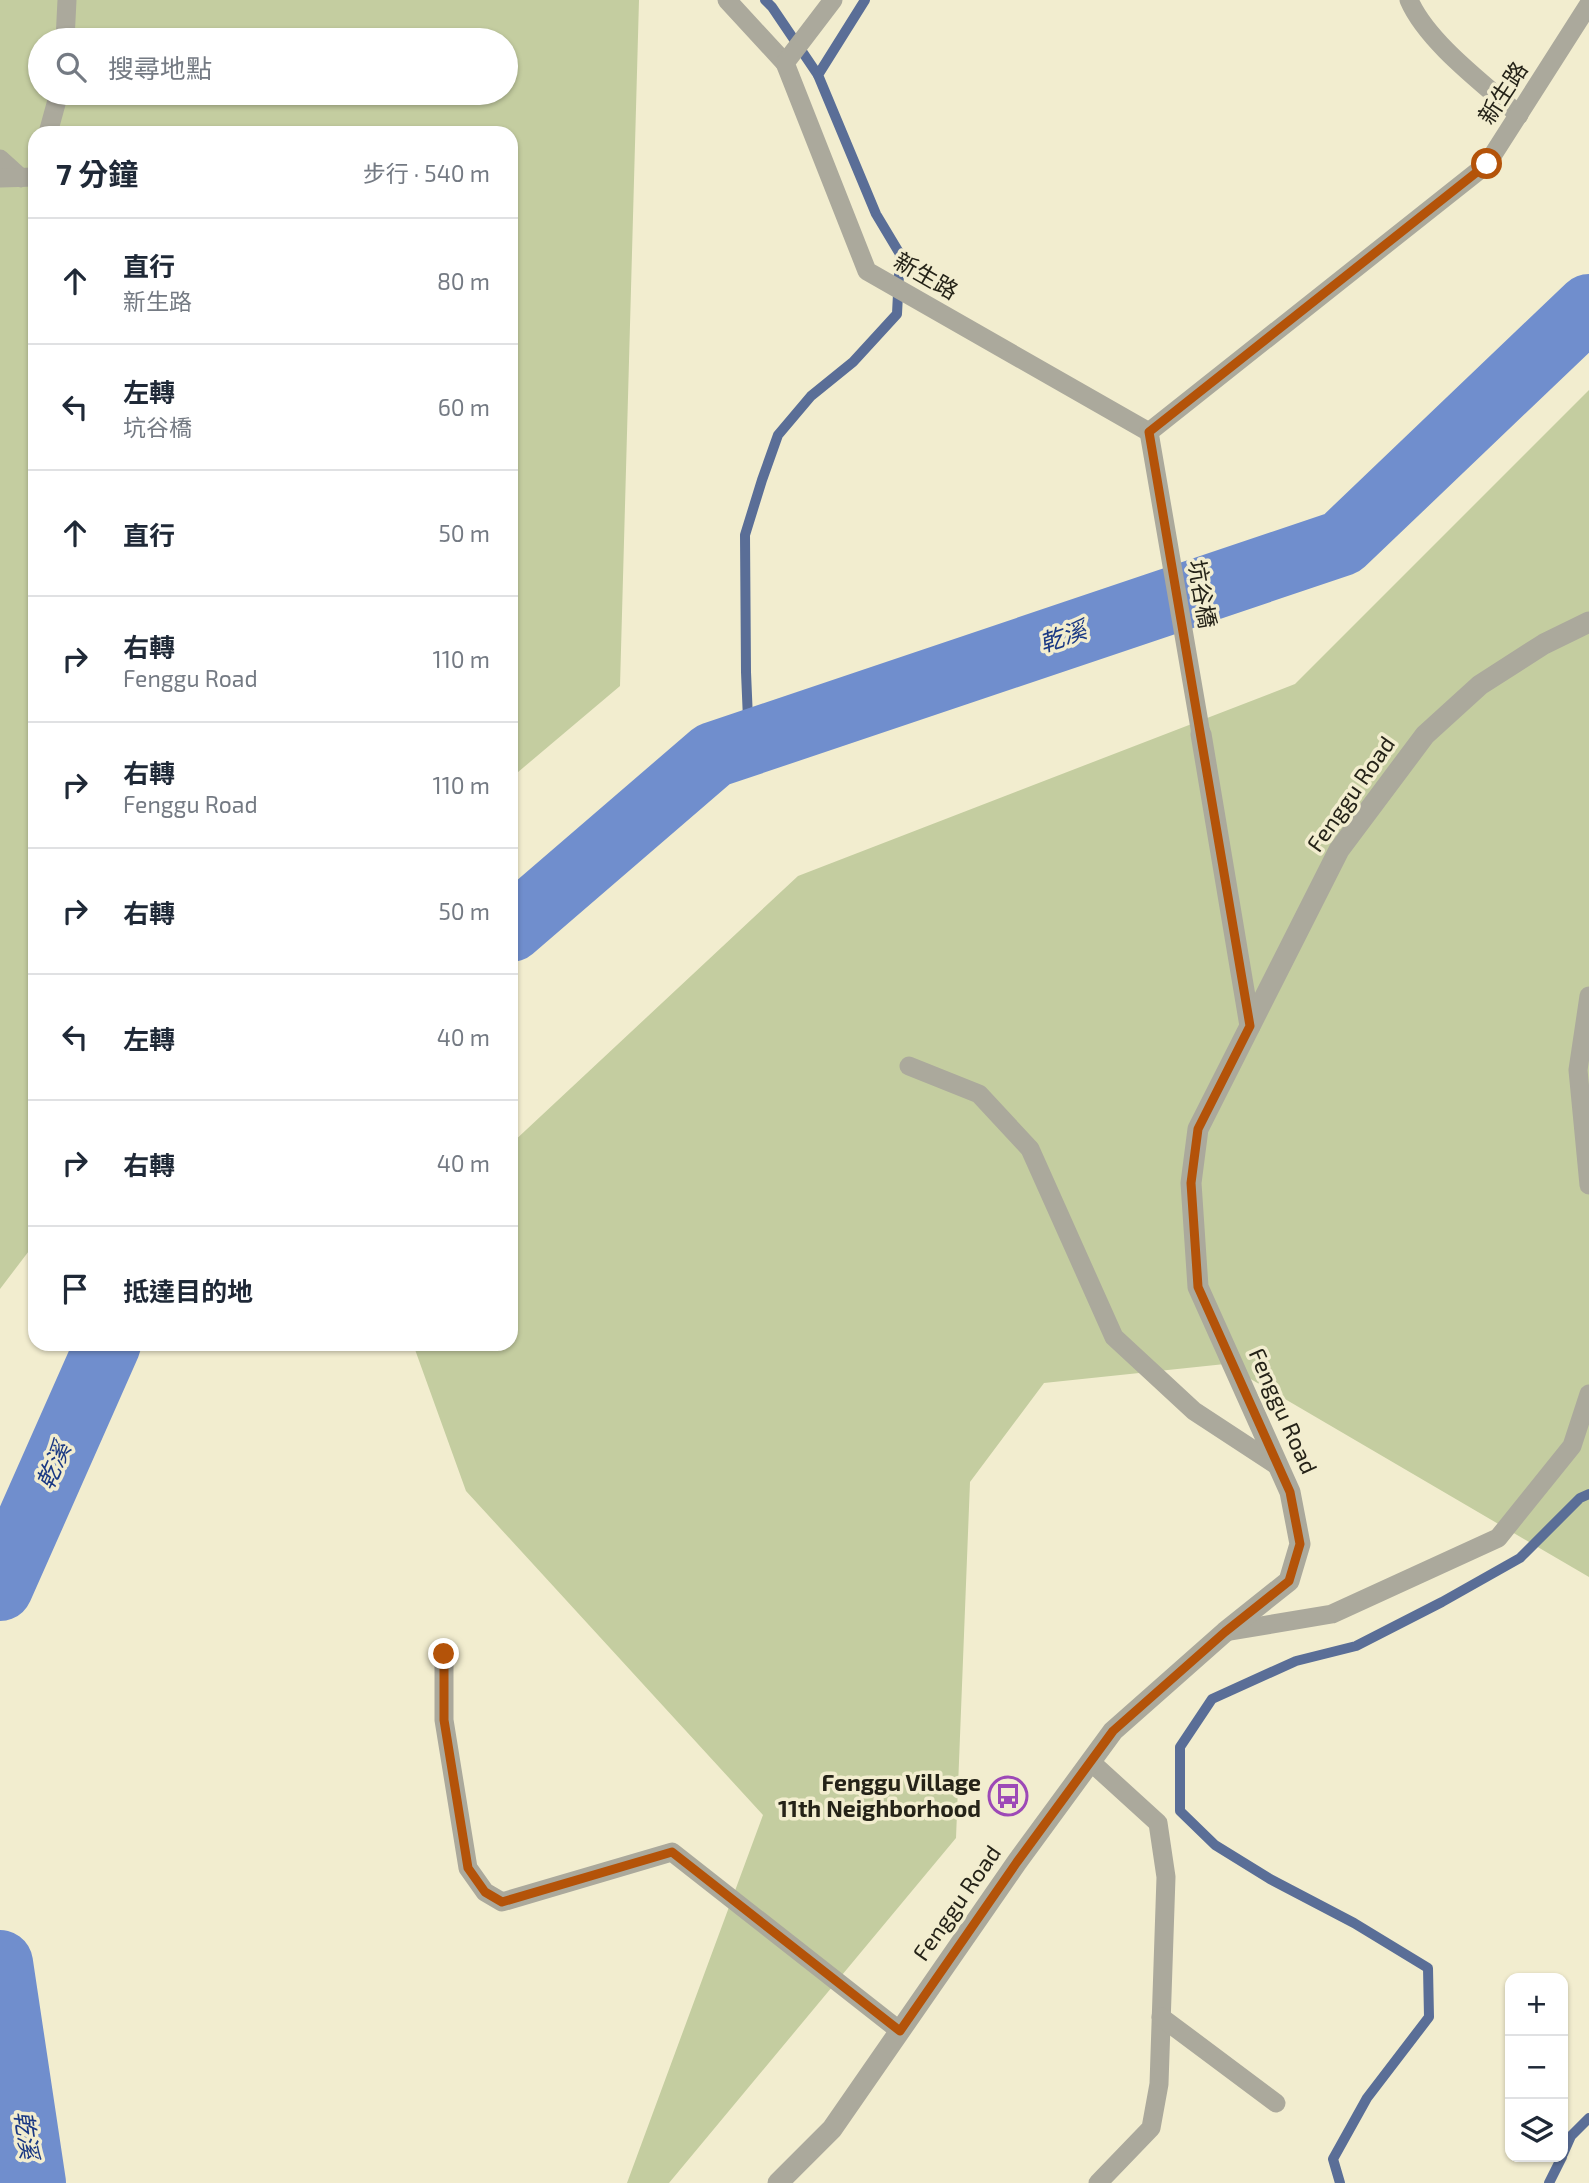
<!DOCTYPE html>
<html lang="zh-TW">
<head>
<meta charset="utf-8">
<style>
	:root { --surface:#fff; --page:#f6f6f7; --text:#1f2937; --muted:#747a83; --line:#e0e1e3 }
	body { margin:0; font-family:"Exo 2","Noto Sans TC",sans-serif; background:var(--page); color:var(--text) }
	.controls { position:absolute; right:21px; bottom:21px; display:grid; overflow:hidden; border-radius:14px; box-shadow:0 2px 5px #0004 }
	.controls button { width:63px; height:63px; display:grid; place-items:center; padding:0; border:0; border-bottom:2px solid var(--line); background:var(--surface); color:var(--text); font:35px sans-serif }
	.stop { position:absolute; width:21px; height:21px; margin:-16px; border:5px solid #b45309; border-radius:50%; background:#fff }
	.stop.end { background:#b45309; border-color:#fff; box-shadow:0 2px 7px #0008 }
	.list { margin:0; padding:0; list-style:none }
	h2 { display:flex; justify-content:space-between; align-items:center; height:91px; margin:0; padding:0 28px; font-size:30px }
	h2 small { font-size:23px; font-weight:400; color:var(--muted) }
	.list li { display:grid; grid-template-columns:46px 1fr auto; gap:21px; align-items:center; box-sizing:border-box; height:126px; padding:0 28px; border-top:2px solid var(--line) }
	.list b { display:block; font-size:26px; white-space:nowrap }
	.list p { margin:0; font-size:23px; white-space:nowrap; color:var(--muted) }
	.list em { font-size:23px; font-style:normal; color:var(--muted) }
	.icon { flex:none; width:38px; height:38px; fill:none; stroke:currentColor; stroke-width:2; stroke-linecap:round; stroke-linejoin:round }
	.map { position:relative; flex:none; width:1589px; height:2183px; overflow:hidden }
	.search { position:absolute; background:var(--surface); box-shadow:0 2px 5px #0004; left:28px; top:28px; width:490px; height:77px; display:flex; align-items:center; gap:18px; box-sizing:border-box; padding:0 24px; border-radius:38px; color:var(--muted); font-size:26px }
	.panel { position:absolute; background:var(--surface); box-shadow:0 2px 5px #0004; left:28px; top:126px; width:490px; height:1225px; border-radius:21px }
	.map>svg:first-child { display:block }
	.green { fill:#c4cda0; fill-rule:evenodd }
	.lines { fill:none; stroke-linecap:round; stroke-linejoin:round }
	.stream { stroke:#5a6e97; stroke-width:10 }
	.river { stroke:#708ecd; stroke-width:66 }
	.service { stroke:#aba99c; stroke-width:19 }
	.minor { stroke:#aba99c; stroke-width:21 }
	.tertiary { stroke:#aba99c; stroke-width:21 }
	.route { stroke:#b45309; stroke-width:9 }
	.labels { text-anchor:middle; stroke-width:7; stroke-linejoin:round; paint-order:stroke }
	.street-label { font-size:23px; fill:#252318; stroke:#f2edcf }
	.poi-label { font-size:23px; font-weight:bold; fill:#252318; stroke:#f2edcf; text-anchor:end }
	.water-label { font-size:24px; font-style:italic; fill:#193883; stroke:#f2edcf }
</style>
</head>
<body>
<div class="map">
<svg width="1589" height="2183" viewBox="0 0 1589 2183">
	<rect width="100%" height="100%" fill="#f2edcf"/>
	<g class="green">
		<path d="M0,0h639l-19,686 -109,92v-645h-476v1110l-35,46zM40,40h466v53h-466z"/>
		<path d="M1589,390v1187l-364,-213 -181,19 -74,99 -14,356 -287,345h-42l136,-368 -297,-324 -53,-147h98v-200l287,-268 497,-192z"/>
	</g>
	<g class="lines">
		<g class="stream">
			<path d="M765,0l7,7 46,68"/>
			<path d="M749,743l-3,-71 -1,-137 17,-55 16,-45 33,-39 42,-34 44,-48 3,-60 -24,-40 -58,-139 47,-75"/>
			<path d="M1563,2154l8,-18 18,-18"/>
			<path d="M1340,2183l-7,-24 34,-61 62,-81 -1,-49 -74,-45 -84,-44 -55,-34 -35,-34v-64l32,-48 84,-38 60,-15 86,-44 78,-44 60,-60 9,-4"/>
			<path d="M1549,2183l13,-26"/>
		</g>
		<g class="river">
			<path d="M511,929l202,-174 629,-212 247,-236"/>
			<path d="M0,1588l108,-244"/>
			<path d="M0,1963l33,220"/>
		</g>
		<g class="service">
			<path d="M727,0l58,63"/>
			<path d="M833,0l-48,63 82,208 282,161"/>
			<path d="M1409,0c18,42 75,84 110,115"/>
			<path d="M65,40l2,-40"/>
			<path d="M48,133l11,-40"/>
			<path d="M0,159l21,19"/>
			<path d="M0,178l35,-1"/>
			<path d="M1201,734l-52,-302 338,-268 102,-160"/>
			<path d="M1589,996l-11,74 11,115"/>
			<path d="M909,1066l70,28 51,55 84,188 80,74 84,55"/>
			<path d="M1225,1632l107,-18 166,-76 74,-92 17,-52"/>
			<path d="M444,1654v66l24,148 17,24 17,10 170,-50 228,179"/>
			<path d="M1091,1762l67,61 8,54 -7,207 -8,44 -53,55"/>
			<path d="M1161,2017l115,86"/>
		</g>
		<path class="minor" d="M1201,734l49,292"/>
		<path class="tertiary" d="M778,2183l54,-54 185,-267 96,-131 112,-99 64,-51 11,-37 -10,-52 -92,-205 -7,-104 7,-54 141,-279 86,-115 55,-50 64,-41 45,-22"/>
	</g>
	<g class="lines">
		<path class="route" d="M444,1654v66l24,148 17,24 17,10 170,-50 228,179 117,-169 96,-131 112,-99 64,-51 11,-37 -10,-52 -92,-205 -7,-104 7,-54 52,-103 -101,-594 338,-268"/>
	</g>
	<defs>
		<symbol id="bus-ring" viewBox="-11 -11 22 22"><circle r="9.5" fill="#f2edcf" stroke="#9d49b7" stroke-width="1.5"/><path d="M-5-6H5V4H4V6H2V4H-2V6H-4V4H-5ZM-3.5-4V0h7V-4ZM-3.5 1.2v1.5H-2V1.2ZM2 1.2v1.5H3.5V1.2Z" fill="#9d49b7"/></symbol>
	</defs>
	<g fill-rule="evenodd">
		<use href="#bus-ring" x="986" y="1774" width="44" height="44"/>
	</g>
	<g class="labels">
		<g class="street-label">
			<text transform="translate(1503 93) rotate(-57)" y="8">新生路</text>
			<text transform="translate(926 276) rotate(30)" y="8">新生路</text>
			<text transform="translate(1202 594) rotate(80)" y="8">坑谷橋</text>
			<text transform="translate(1351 794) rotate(-55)" y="8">Fenggu Road</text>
			<text transform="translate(1283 1411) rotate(66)" y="8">Fenggu Road</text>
			<text transform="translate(957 1903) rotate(-55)" y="8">Fenggu Road</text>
		</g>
		<g class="poi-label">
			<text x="981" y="1791">Fenggu Village<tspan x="981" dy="26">11th Neighborhood</tspan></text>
		</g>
		<g class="water-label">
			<text transform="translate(1063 637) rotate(-19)" y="8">乾溪</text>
			<text transform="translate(54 1466) rotate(-66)" y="8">乾溪</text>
			<text transform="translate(26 2135) rotate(82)" y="8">乾溪</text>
		</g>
	</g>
</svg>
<div class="controls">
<button>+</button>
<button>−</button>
<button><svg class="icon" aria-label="layers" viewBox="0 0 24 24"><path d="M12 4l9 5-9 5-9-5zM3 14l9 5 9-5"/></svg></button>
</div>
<div class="stop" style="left:1487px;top:164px"></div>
<div class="stop end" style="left:444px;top:1654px"></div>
<div class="search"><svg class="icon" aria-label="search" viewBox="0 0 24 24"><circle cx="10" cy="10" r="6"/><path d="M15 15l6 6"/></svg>搜尋地點</div>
<section class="panel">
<h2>7 分鐘<small>步行 · 540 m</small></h2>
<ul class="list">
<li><svg class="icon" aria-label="ahead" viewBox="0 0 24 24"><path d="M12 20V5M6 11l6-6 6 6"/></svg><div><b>直行</b><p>新生路</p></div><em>80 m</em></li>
<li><svg class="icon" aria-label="left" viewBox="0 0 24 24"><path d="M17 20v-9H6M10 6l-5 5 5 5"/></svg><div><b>左轉</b><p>坑谷橋</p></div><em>60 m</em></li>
<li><svg class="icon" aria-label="ahead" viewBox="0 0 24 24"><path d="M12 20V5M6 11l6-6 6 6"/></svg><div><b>直行</b></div><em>50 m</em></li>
<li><svg class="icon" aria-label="right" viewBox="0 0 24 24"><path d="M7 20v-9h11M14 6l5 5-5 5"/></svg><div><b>右轉</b><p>Fenggu Road</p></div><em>110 m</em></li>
<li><svg class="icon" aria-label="right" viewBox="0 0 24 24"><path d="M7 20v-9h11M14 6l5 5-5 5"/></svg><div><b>右轉</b><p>Fenggu Road</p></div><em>110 m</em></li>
<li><svg class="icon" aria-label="right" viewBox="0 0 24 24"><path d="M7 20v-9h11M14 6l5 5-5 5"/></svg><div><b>右轉</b></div><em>50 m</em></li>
<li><svg class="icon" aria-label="left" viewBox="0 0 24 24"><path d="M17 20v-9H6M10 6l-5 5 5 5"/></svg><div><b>左轉</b></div><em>40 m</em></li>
<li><svg class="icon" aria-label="right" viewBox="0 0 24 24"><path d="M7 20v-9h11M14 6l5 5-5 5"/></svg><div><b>右轉</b></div><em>40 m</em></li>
<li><svg class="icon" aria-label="arrive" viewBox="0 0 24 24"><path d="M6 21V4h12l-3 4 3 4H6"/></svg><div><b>抵達目的地</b></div></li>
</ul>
</section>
</div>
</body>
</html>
